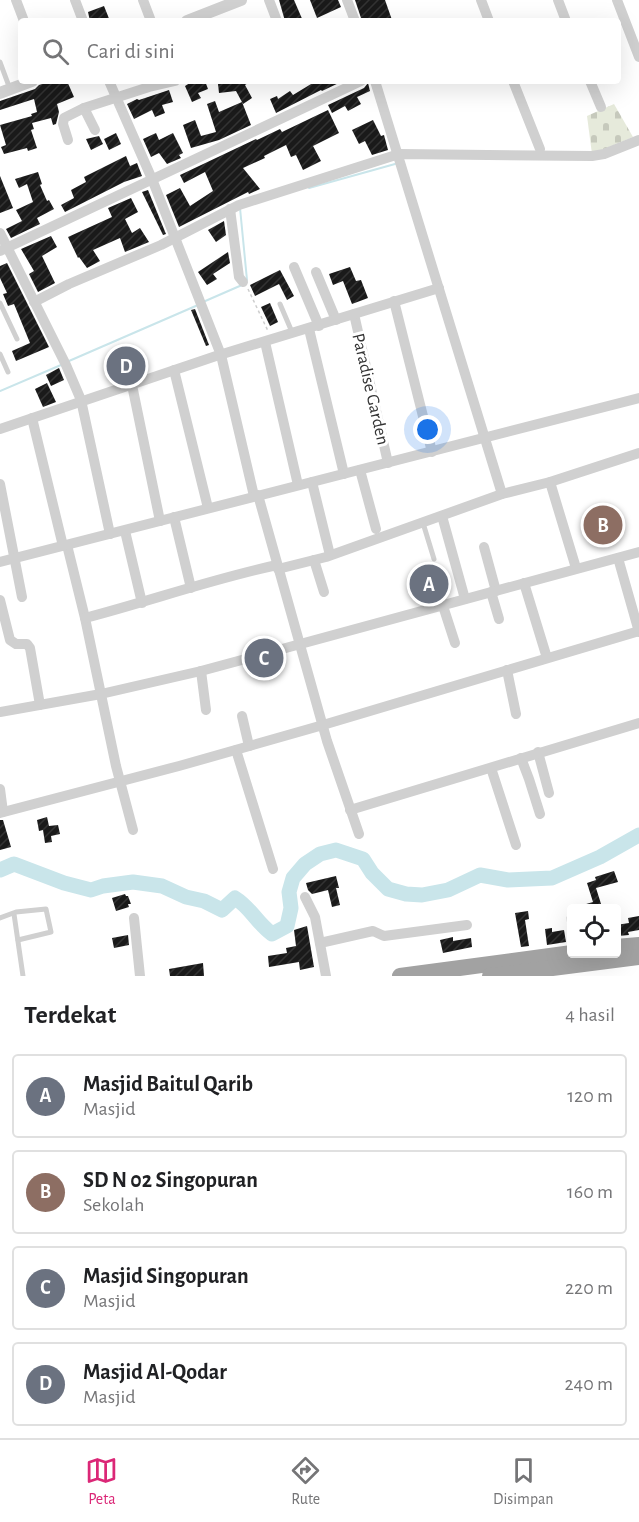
<!DOCTYPE html>
<html lang="id">
<head>
<meta charset="utf-8">
<style>
	:root { --surface:#fff; --page:#f2f2f2; --text:#202124; --muted:#757577; --line:#e0e0e0; --accent:#db2777 }
	body { margin:0; font-family:"Alegreya Sans",sans-serif; background:var(--page); color:var(--text) }
	.controls { position:absolute; right:18px; bottom:18px; display:grid; overflow:hidden; border-radius:6px; box-shadow:0 6px 24px #0002 }
	.controls button { width:54px; height:54px; display:grid; place-items:center; padding:0; border:0; border-bottom:2px solid var(--line); background:var(--surface); color:var(--text); font:30px sans-serif }
	.you { position:absolute; left:428px; top:430px; width:21px; height:21px; margin:-15px; border:4px solid #fff; border-radius:50%; background:#1a73e8; box-shadow:0 0 0 9px #1a73e833 }
	.badge { display:grid; place-items:center; width:39px; height:39px; border-radius:50%; background:var(--accent); color:#fff; font-size:20px; font-weight:700 }
	.pin { position:absolute; translate:-50% -50%; border:3px solid #fff; box-shadow:0 2px 6px #0006 }
	.list { margin:0; padding:0; list-style:none }
	h2 { display:flex; justify-content:space-between; align-items:center; height:78px; margin:0; padding:0 24px; font-size:26px }
	h2 small { font-size:20px; font-weight:400; color:var(--muted) }
	.list li { display:grid; grid-template-columns:39px 1fr auto; gap:18px; align-items:center; box-sizing:border-box; height:84px; margin:0 12px 12px; padding:0 12px; border:2px solid var(--line); border-radius:6px }
	.list b { display:block; font-size:22px; white-space:nowrap }
	.list p { margin:0; font-size:20px; white-space:nowrap; color:var(--muted) }
	.list em { font-size:20px; font-style:normal; color:var(--muted) }
	.icon { flex:none; width:33px; height:33px; fill:none; stroke:currentColor; stroke-width:2; stroke-linecap:round; stroke-linejoin:round }
	.map { position:relative; flex:none; width:639px; height:976px; overflow:hidden }
	.search { position:absolute; background:var(--surface); box-shadow:0 6px 24px #0002; left:18px; right:18px; top:18px; height:66px; display:flex; align-items:center; gap:15px; box-sizing:border-box; padding:0 21px; border-radius:6px; color:var(--muted); font-size:22px }
	.sheet { height:462px; background:var(--surface) }
	nav { display:flex; justify-content:space-around; align-items:center; box-sizing:border-box; height:84px; border-top:2px solid var(--line); background:var(--surface); font-size:16px; color:var(--muted) }
	nav a { display:grid; justify-items:center; gap:3px }
	nav .on { color:var(--accent) }
	.map>svg:first-child { display:block }
	.cemetery { fill:url(#cemetery-stones) }
	.lines { fill:none; stroke-linecap:round; stroke-linejoin:round }
	.stream { stroke:#c9e5ea; stroke-width:2 }
	.river { stroke:#c9e5ea; stroke-width:15 }
	.building { fill:url(#building-hatch) }
	.path { stroke:#cdcdcd; stroke-width:1.5; stroke-dasharray:3 3; stroke-linecap:butt }
	.service { stroke:#d0d0d0; stroke-width:5 }
	.minor { stroke:#d0d0d0; stroke-width:10 }
	.tertiary { stroke:#d0d0d0; stroke-width:12 }
	.trunk { stroke:#a2a2a2; stroke-width:16 }
	.labels { text-anchor:middle; stroke-width:6; stroke-linejoin:round; paint-order:stroke }
	.street-label { font-size:18px; fill:#333; stroke:#fff }
</style>
</head>
<body>
<div class="map">
<svg width="639" height="976" viewBox="0 0 639 976">
	<defs>
		<pattern id="cemetery-stones" width="16" height="16" patternUnits="userSpaceOnUse" patternTransform="scale(1.5)"><rect width="16" height="16" fill="#e6eadb"/><path d="M2 7V4a2 2 0 0 1 4 0v3zM10 15v-3a2 2 0 0 1 4 0v3z" fill="#c6c9bc"/></pattern>
		<pattern id="building-hatch" width="6" height="6" patternUnits="userSpaceOnUse" patternTransform="scale(1.5)"><rect width="6" height="6" fill="#1a1a1a"/><path d="M-1 1l2-2M0 6l6-6M5 7l2-2" fill="none" stroke="#333"/></pattern>
	</defs>
	<rect width="100%" height="100%" fill="#fff"/>
	<path class="cemetery" d="M614,104l19,33 -41,17 -5,-38z"/>
	<g class="lines">
		<g class="stream">
			<path d="M309,188l86,-24"/>
			<path d="M240,208l7,72"/>
			<path d="M203,302l39,-17"/>
			<path d="M69,361l129,-56"/>
			<path d="M0,391l61,-26"/>
		</g>
		<path class="river" d="M0,870l14,-6 50,19 27,7 12,-4 30,-4 29,4 24,11 18,4 18,9 13,-12c16,10 21,24 37,36l15,-8 4,-18 -2,-16 4,-14 12,-14 15,-10 16,-4 27,9 9,14 16,16 18,5 16,1 26,-5 32,-15 28,5 44,-2 48,-21 39,-22"/>
	</g>
	<g class="building">
		<path d="M279,0h15l9,21h-18z"/>
		<path d="M310,0h28l3,7 -24,11z"/>
		<path d="M355,0h30l7,20 -30,1z"/>
		<path d="M104,6l6,15h-20l-2,-9z"/>
		<path d="M56,81h11l7,16 -17,7 2,8 -3,12 -3,1 -2,-7 -19,5 2,6 -3,1 6,18 -9,3 -1,-3 -23,6 -3,-7 5,-2 -6,-20 32,-9 -1,-2 6,-2 -3,-13 -34,11v-9l35,-12 4,-4 9,-3 1,2z"/>
		<path d="M193,81h12l3,8 -10,4 3,5 -9,4 -7,-16z"/>
		<path d="M233,81h18l-6,4 7,13 -9,6 -7,-13 -17,2 -1,-9z"/>
		<path d="M316,81h27l-21,10 -1,-1 -45,23 -6,-14 7,-3 1,3 12,-8 3,4z"/>
		<path d="M368,83l2,8 -13,6 4,7 -13,7 -3,-5 -13,7 -4,-8 36,-17z"/>
		<path d="M169,90l4,12 -11,3 3,8 -10,4 -3,-7 -18,9 -7,-15 10,-5 2,1z"/>
		<path d="M215,101l4,11 23,-10 9,23 -32,15 -28,8 -8,-23 12,-5 6,16 15,-4 -9,-28z"/>
		<path d="M328,110l11,23 -26,13 8,15 -18,9 -7,-15 -5,2 -5,-12 -22,11 1,2 -22,10 17,21 -11,5 -1,-2 -69,35 -13,-32 14,-7 10,18 23,-15 -8,-19 -21,11 -4,-8 76,-36 1,1 23,-11 2,3z"/>
		<path d="M373,120l8,16 3,-1 4,15 -16,5 -7,-14 -6,3 -7,-14z"/>
		<path d="M116,133l5,11 -12,6 -5,-11z"/>
		<path d="M156,133l3,7 14,-7 10,20 -4,2 2,3 -14,6 -8,-11 -8,4 -8,-18z"/>
		<path d="M99,136l4,8 -12,6 -5,-11z"/>
		<path d="M126,156l4,10 7,-3 5,13 -18,6 -59,30 -4,-7 13,-7 -3,-8 15,-8 -2,-5z"/>
		<path d="M38,172l4,12 -2,1 7,16 2,-1 5,9 -17,9 3,6 -29,14 -5,-9 16,-8 -6,-11 17,-8 -6,-18 -8,4 -4,-9z"/>
		<path d="M0,176l13,32 -13,5z"/>
		<path d="M148,190l18,44 -3,1 -21,-43z"/>
		<path d="M131,198l7,14 -13,7 7,14 8,-5 9,14 -24,10 -5,-14 -27,12 7,11 -13,7 -8,-11 -1,1 -10,-21 44,-20 -4,-9z"/>
		<path d="M224,221l2,14 -10,7 -8,-12z"/>
		<path d="M51,236l6,11 -15,9 13,27 -17,9 -9,-18 5,-3 -13,-22z"/>
		<path d="M228,252l2,11 -17,11 4,5 -10,6 -9,-13z"/>
		<path d="M7,263l42,84 -33,14 -4,-10 18,-8 -16,-39 -6,2 -5,-12 4,-1 -7,-15v-12z"/>
		<path d="M350,267l6,14 5,-1 7,18 -16,6 -9,-23 -10,4 -4,-11z"/>
		<path d="M280,270l14,26 -7,4 -8,-16 -24,12 -5,-11z"/>
		<path d="M270,303l8,19 -8,4 -9,-19z"/>
		<path d="M195,309l14,36 -3,1 -15,-36z"/>
		<path d="M138,352l7,20 -23,8 -7,-20z"/>
		<path d="M59,368l5,12 -13,6 -5,-11z"/>
		<path d="M47,383l9,19 -13,5 -8,-18z"/>
		<path d="M47,817l2,9 9,-1 2,9 -9,2 1,6 -7,1 -2,-13 -4,1 -2,-11z"/>
		<path d="M0,820h3l8,27 -11,3z"/>
		<path d="M614,871l4,11 -22,6 6,19 -25,2 -1,-2 17,-5 -6,-19 9,-3 -1,-3z"/>
		<path d="M336,876l3,12h-3l4,17 -8,2 -4,-17 -16,4 -4,-4 -2,-7z"/>
		<path d="M125,894l1,2h2l3,8h-3l1,3 -13,4 -4,-13z"/>
		<path d="M528,911l1,8 -4,1 4,26 -8,1 -6,-34z"/>
		<path d="M639,916v14l-11,2 1,3 -11,1 -2,-11 13,-2 -1,-5z"/>
		<path d="M307,926l7,41 -14,3 -1,-8 -30,5 -1,-11 19,-3 -1,-5 10,-2 -2,-16z"/>
		<path d="M552,928v4l12,-2 2,12 -19,3 -2,-16z"/>
		<path d="M128,935l1,10 -15,3 -2,-10z"/>
		<path d="M453,937v4l18,-3 1,9 -29,6 -3,-13z"/>
		<path d="M203,963l1,13h-34l-1,-7z"/>
	</g>
	<g class="lines">
		<path class="path" d="M248,289l20,42"/>
		<g class="service">
			<path d="M0,62l10,27"/>
			<path d="M0,303l17,36"/>
			<path d="M280,304l12,28"/>
			<path d="M0,354l8,18"/>
			<path d="M423,523l11,36"/>
			<path d="M14,914l9,62"/>
			<path d="M0,918l16,-6 30,-3 5,23 -33,8"/>
			<path d="M569,918l3,27"/>
		</g>
		<g class="minor">
			<path d="M16,0l8,21"/>
			<path d="M75,0l8,21"/>
			<path d="M143,0l8,21"/>
			<path d="M269,0l8,21"/>
			<path d="M347,0l8,21"/>
			<path d="M481,0l8,21"/>
			<path d="M558,0l8,21"/>
			<path d="M617,0l22,57"/>
			<path d="M109,81l43,98 69,176 33,141"/>
			<path d="M375,81l127,413"/>
			<path d="M513,81l27,68"/>
			<path d="M590,81l11,26"/>
			<path d="M95,130l-11,-22 65,-21 26,-6"/>
			<path d="M68,140l-5,-16 1,-6 20,-10"/>
			<path d="M230,209l9,68 4,5"/>
			<path d="M0,233l66,132 15,35 29,134"/>
			<path d="M0,251l361,-170"/>
			<path d="M294,267l25,59"/>
			<path d="M316,272l20,48"/>
			<path d="M394,301l38,151"/>
			<path d="M34,302l35,-18 92,-39 78,-40 160,-51 193,2 12,-2 35,-14"/>
			<path d="M354,314l34,149"/>
			<path d="M309,329l35,145"/>
			<path d="M265,342l33,143"/>
			<path d="M174,370l34,138"/>
			<path d="M132,385l28,136"/>
			<path d="M32,418l31,128"/>
			<path d="M0,429l216,-73 223,-68"/>
			<path d="M360,470l16,59"/>
			<path d="M312,482l18,73"/>
			<path d="M550,482l89,-29"/>
			<path d="M0,484l22,113"/>
			<path d="M258,495l69,246 32,93"/>
			<path d="M442,516l23,83"/>
			<path d="M174,517l17,71"/>
			<path d="M125,531l17,72"/>
			<path d="M67,545l18,73 31,148 17,64"/>
			<path d="M484,547l12,44"/>
			<path d="M618,558l21,74"/>
			<path d="M314,560l10,32"/>
			<path d="M0,562l639,-164"/>
			<path d="M278,569l48,-12 176,-63 48,-12 26,86"/>
			<path d="M524,583l23,75"/>
			<path d="M491,592l8,27"/>
			<path d="M0,600l10,40 6,4h11l3,4 10,57"/>
			<path d="M443,606l12,37"/>
			<path d="M85,618c65,-17 127,-39 192,-53"/>
			<path d="M507,670l9,44"/>
			<path d="M201,671l5,39"/>
			<path d="M0,712l101,-18 100,-23 438,-119"/>
			<path d="M242,716l7,30"/>
			<path d="M236,750l37,119"/>
			<path d="M538,752l11,41"/>
			<path d="M521,758l8,21 11,35"/>
			<path d="M491,768l25,77"/>
			<path d="M0,789l3,23"/>
			<path d="M350,810l289,-87"/>
			<path d="M0,813l179,-47 144,-41 316,-94"/>
			<path d="M305,897l10,20 11,59"/>
			<path d="M134,918l6,58"/>
			<path d="M320,943l53,-12 11,5 83,-11"/>
		</g>
		<g class="tertiary">
			<path d="M187,21l54,-21"/>
			<path d="M0,93l32,-12"/>
		</g>
		<g class="trunk">
			<path d="M616,947l23,-2"/>
			<path d="M400,976l172,-23"/>
			<path d="M490,976l149,-19"/>
		</g>
	</g>
	<g class="labels">
		<g class="street-label">
			<text transform="translate(371 389) rotate(77)" y="6">Paradise Garden</text>
		</g>
	</g>
</svg>
<div class="controls">
<button><svg class="icon" aria-label="locate" viewBox="0 0 24 24"><circle cx="12" cy="12" r="6"/><path d="M12 2v4M12 18v4M2 12h4M18 12h4"/></svg></button>
</div>
<div class="you"></div>
<div class="pin badge" style="left:429px;top:584px;background:#6b7280">A</div>
<div class="pin badge" style="left:603px;top:525px;background:#8d6e63">B</div>
<div class="pin badge" style="left:264px;top:658px;background:#6b7280">C</div>
<div class="pin badge" style="left:126px;top:366px;background:#6b7280">D</div>
<div class="search"><svg class="icon" aria-label="search" viewBox="0 0 24 24"><circle cx="10" cy="10" r="6"/><path d="M15 15l6 6"/></svg>Cari di sini</div>
</div>
<section class="sheet">
<h2>Terdekat<small>4 hasil</small></h2>
<ul class="list">
<li><span class="badge" style="background:#6b7280">A</span><div><b>Masjid Baitul Qarib</b><p>Masjid</p></div><em>120 m</em></li>
<li><span class="badge" style="background:#8d6e63">B</span><div><b>SD N 02 Singopuran</b><p>Sekolah</p></div><em>160 m</em></li>
<li><span class="badge" style="background:#6b7280">C</span><div><b>Masjid Singopuran</b><p>Masjid</p></div><em>220 m</em></li>
<li><span class="badge" style="background:#6b7280">D</span><div><b>Masjid Al-Qodar</b><p>Masjid</p></div><em>240 m</em></li>
</ul>
</section>
<nav>
<a class="on"><svg class="icon" aria-label="map" viewBox="0 0 24 24"><path d="M3 6l6-2 6 2 6-2v14l-6 2-6-2-6 2zM9 4v14M15 6v14"/></svg>Peta</a>
<a><svg class="icon" aria-label="directions" viewBox="0 0 24 24"><path d="M12 3l9 9-9 9-9-9zM9 14v-3h6M13 9l2 2-2 2"/></svg>Rute</a>
<a><svg class="icon" aria-label="saved" viewBox="0 0 24 24"><path d="M7 4h10v16l-5-4-5 4z"/></svg>Disimpan</a>
</nav>
</body>
</html>
